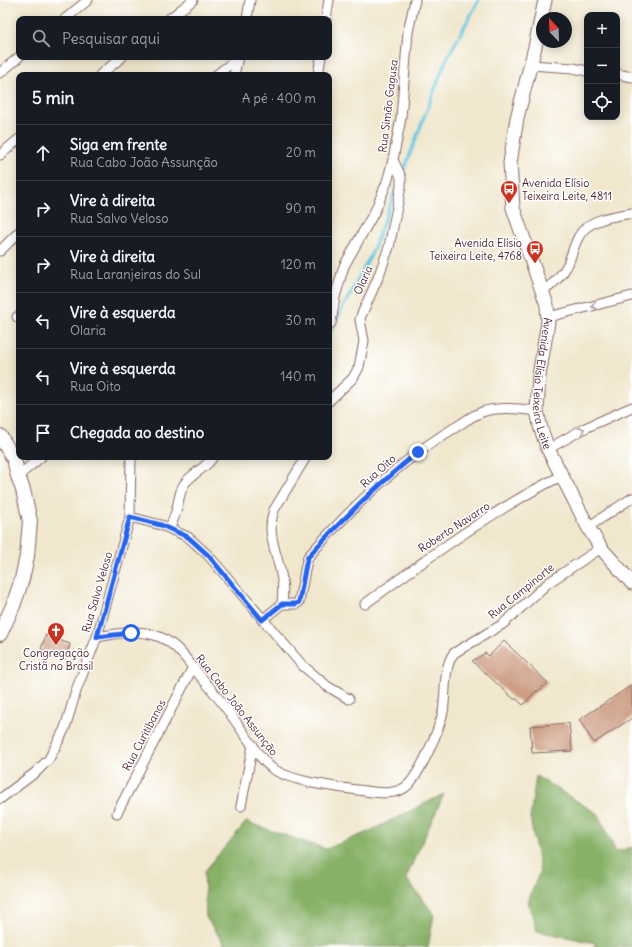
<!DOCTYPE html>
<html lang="pt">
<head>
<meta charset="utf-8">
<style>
	:root { --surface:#171b24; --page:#242831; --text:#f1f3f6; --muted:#9ea1a6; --line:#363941 }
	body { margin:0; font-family:Delius,sans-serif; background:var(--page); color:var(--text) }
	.controls { position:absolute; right:12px; top:12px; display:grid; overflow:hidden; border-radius:8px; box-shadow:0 2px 10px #0003 }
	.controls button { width:36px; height:36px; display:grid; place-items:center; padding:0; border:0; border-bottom:1px solid var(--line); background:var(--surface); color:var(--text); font:20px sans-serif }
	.compass { position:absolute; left:536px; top:12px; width:36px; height:36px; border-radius:50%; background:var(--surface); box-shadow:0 2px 10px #0003; rotate:337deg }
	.stop { position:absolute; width:12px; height:12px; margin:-9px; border:3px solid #2563eb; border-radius:50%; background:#fff }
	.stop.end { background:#2563eb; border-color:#fff; box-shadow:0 1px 4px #0008 }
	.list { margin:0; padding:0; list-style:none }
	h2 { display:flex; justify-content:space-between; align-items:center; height:52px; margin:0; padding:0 16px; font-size:17px }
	h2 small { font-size:13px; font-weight:400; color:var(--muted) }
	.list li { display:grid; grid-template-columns:26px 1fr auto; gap:12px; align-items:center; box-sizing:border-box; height:56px; padding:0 16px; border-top:1px solid var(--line) }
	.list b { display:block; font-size:15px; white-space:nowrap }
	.list p { margin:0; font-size:13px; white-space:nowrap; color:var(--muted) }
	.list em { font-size:13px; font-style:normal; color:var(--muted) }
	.icon { flex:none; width:22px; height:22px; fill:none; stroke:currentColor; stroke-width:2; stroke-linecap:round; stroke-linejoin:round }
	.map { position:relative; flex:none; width:632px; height:947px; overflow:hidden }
	.search { position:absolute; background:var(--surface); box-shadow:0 2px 10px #0003; left:16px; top:16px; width:316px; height:44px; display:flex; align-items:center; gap:10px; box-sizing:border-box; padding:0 14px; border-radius:8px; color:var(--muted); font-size:15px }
	.panel { position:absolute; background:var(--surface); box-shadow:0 2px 10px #0003; left:16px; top:72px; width:316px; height:388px; border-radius:8px }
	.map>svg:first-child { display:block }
	.forest { fill:#88b167; stroke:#696849 }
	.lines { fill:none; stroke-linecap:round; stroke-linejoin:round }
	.stream { stroke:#64c6e2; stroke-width:3 }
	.building { fill:#cd9e84 }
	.minor-casing { stroke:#846564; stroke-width:11 }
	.secondary-casing { stroke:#846564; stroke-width:15 }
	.primary-casing { stroke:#846564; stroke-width:16 }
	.minor { stroke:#fff; stroke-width:9 }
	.secondary { stroke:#fff; stroke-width:13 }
	.primary { stroke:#fff; stroke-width:14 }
	.oneway { stroke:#ae9aa0 }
	.route { stroke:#2563eb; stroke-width:5 }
	.labels { text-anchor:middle; stroke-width:3; stroke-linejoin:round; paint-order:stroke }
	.street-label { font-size:11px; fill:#4a1f2b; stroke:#fff }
	.poi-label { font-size:11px; fill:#4a1f2b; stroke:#fff; text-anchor:start }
</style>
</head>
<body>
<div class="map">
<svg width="632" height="947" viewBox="0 0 632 947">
	<rect width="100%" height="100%" fill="#fff"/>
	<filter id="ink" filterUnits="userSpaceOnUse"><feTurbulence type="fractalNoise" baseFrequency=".025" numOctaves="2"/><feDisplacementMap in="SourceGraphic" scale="8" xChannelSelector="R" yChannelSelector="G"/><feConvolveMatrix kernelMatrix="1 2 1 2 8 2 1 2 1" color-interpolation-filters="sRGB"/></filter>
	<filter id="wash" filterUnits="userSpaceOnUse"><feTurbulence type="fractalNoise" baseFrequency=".012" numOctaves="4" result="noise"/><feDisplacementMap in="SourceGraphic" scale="16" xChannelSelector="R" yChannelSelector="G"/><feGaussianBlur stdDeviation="0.9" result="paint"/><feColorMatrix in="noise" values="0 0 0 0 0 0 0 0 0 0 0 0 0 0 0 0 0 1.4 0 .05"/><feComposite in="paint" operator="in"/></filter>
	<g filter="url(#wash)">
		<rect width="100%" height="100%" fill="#f0e7cd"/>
		<g class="forest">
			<path d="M536,776l62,38 18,38 16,-5v100h-38l2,-4 -59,-12 -9,-29 12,-32 -10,-52z"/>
			<path d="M444,794l-38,84 28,36 -6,33h-202l-20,-30 -2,-45 42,-50 80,27 42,-17z"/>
		</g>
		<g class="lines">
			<g class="stream">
				<path d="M402,175l44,-115 33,-60"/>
				<path d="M329,334l43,-81 24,-64"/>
			</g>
		</g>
		<g id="blocks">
			<g class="building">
				<path d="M46,635l24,9 -5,15 -24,-10z"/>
				<path d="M504,641l44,42 -11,9 -1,-1 -13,14 -6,-6h-3l-42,-38 13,-8 4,3z"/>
				<path d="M632,685v33l-38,25 -15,-23z"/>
				<path d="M569,723l3,28 -40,2 -2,-27z"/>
			</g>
		</g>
	</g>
	<g filter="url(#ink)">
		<use href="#blocks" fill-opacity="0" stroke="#846564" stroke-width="1"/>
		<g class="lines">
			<defs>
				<g id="minor">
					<path d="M65,19l23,-19"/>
					<path d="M169,19l24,-19"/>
					<path d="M247,19l3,-19"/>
					<path d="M326,19l3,-19"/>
					<path d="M531,65l42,3 14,3"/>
					<path d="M0,73l19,-16"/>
					<path d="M617,74l15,3"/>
					<path d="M100,75l22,-18"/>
					<path d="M216,75l21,-16"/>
					<path d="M234,75l4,-18"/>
					<path d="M318,75l3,-18"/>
					<path d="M0,155l19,-16"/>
					<path d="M0,251l19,-19"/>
					<path d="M543,291c10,-6 20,-17 25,-27 5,-12 8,-30 20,-38 13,-9 29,-10 44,-13"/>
					<path d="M17,317l2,-1"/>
					<path d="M548,317l84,-21"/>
					<path d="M331,323l4,-26 9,-31 31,-55 12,-29 6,-22 8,-42 7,-86 7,-32"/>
					<path d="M329,401l24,-23 6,-11 5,-26 -4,-21 1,-4 17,-38 11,-31 12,-60v-10l-8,-17"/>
					<path d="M548,449l37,-21 47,-21"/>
					<path d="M18,476l23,-19"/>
					<path d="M130,517l31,8 27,12 20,18 94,110 25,21 22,13"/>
					<path d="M588,527l44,-29"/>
					<path d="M170,528c2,-6 6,-14 7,-21 3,-9 2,-16 8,-24 8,-10 21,-15 28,-26"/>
					<path d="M282,604h14l3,-2 7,-37 2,-8c43,-49 92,-97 148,-130 8,-5 17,-12 26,-15 17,-6 38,-3 55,-1"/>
					<path d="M365,604c63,-46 126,-93 196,-128"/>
					<path d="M262,620l20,-16v-2c1,-7 1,-15 0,-22 -3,-24 -17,-45 -8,-70l32,-53"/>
					<path d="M97,637c18,-3 40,-8 57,-2 22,6 33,26 47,42 15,17 29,36 42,55 10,13 17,28 30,37 20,13 62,18 85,21 15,2 38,7 50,-5 13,-13 31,-55 35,-73 3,-17 0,-45 11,-59l49,-29 45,-41 53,-35"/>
					<path d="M0,799l36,-27 13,-13 16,-31 12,-40 20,-51 33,-120 1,-60"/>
					<path d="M241,806l12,-61"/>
					<path d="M117,813l76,-146"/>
				</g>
				<g id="secondary">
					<path id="s1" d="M545,0l-10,47 -18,71 -7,45 3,45 34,97 1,17 -9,54 -2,35 4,18 7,20 40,78 13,21 31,35"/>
				</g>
				<path id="primary" d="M0,436l14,23 4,17 5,14 7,31 -3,35 -5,23 -9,27 -13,28"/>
			</defs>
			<use href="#minor" class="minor-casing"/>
			<use href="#secondary" class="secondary-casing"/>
			<use href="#primary" class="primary-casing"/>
			<use href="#minor" class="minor"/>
			<use href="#secondary" class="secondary"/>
			<use href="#primary" class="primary"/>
		</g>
		<defs><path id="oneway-chevron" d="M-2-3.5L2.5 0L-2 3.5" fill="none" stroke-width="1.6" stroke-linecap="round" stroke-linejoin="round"/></defs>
		<g class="oneway">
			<use href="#oneway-chevron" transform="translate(594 306) rotate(165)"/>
			<use href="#oneway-chevron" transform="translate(582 430) rotate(-29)"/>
		</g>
	</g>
	<g class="lines" filter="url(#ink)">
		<path class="route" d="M131,633l-34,4 33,-120 31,8 27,12 20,18 54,65 20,-16h14l3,-2 7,-38 2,-7c34,-38 71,-73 110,-105"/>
	</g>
	<defs>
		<symbol id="bus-pin" viewBox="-11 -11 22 30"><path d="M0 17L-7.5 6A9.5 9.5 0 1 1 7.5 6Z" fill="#c8321e" stroke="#fff"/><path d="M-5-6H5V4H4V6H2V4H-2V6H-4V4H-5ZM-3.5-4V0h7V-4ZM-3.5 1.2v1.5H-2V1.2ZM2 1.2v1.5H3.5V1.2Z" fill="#fff"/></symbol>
		<symbol id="church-pin" viewBox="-11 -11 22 30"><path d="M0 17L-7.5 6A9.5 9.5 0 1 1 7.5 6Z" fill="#c8321e" stroke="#fff"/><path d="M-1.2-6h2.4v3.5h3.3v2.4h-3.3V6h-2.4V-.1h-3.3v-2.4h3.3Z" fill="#fff"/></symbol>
	</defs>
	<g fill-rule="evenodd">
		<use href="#bus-pin" x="499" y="179" width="20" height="27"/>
		<use href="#bus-pin" x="525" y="239" width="20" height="27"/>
		<use href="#church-pin" x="46" y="621" width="20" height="27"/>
	</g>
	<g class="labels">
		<g class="street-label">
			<text transform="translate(388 106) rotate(-83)" y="4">Rua Simão Gagusa</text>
			<text transform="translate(363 280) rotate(-66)" y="4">Olaria</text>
			<text dy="4" stroke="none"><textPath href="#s1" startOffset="394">Avenida Elísio Teixeira Leite</textPath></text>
			<text transform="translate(378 471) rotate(-42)" y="4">Rua Oito</text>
			<text transform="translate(454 527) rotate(-33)" y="4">Roberto Navarro</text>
			<text transform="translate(521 591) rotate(-39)" y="4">Rua Campinorte</text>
			<text transform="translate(97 592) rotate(-74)" y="4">Rua Salvo Veloso</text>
			<text transform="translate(237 705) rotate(52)" y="4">Rua Cabo João Assunção</text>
			<text transform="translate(144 735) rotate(-62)" y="4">Rua Curitibanos</text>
		</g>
		<g class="poi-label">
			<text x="522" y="187">Avenida Elísio<tspan x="522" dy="13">Teixeira Leite, 4811</tspan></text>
			<text x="522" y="247" text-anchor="end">Avenida Elísio<tspan x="522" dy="13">Teixeira Leite, 4768</tspan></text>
			<text x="56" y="657" text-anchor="middle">Congregação<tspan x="56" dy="13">Cristã no Brasil</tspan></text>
		</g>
	</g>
</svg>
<div class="controls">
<button>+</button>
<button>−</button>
<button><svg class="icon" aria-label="locate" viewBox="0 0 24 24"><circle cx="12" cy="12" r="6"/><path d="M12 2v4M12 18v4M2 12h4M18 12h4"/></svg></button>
</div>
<svg class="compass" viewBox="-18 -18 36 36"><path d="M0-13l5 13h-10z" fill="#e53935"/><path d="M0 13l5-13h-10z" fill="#9ea1a6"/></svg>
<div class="stop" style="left:131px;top:633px"></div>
<div class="stop end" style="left:418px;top:452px"></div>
<div class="search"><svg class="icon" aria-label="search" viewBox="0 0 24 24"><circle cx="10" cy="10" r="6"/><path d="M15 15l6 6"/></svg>Pesquisar aqui</div>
<section class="panel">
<h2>5 min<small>A pé · 400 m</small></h2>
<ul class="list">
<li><svg class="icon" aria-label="ahead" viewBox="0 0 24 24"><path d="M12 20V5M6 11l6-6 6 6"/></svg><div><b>Siga em frente</b><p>Rua Cabo João Assunção</p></div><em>20 m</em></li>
<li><svg class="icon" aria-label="right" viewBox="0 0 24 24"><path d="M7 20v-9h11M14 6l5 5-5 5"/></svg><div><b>Vire à direita</b><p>Rua Salvo Veloso</p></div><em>90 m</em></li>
<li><svg class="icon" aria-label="right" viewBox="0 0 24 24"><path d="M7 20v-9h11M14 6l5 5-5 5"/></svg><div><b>Vire à direita</b><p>Rua Laranjeiras do Sul</p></div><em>120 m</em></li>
<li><svg class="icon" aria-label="left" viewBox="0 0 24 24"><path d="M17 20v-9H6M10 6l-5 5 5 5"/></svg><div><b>Vire à esquerda</b><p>Olaria</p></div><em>30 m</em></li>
<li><svg class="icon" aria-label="left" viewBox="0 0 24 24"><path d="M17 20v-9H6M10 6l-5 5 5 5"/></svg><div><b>Vire à esquerda</b><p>Rua Oito</p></div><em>140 m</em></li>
<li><svg class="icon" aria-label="arrive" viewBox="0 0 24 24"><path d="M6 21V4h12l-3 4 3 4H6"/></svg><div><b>Chegada ao destino</b></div></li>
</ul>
</section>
</div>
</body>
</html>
